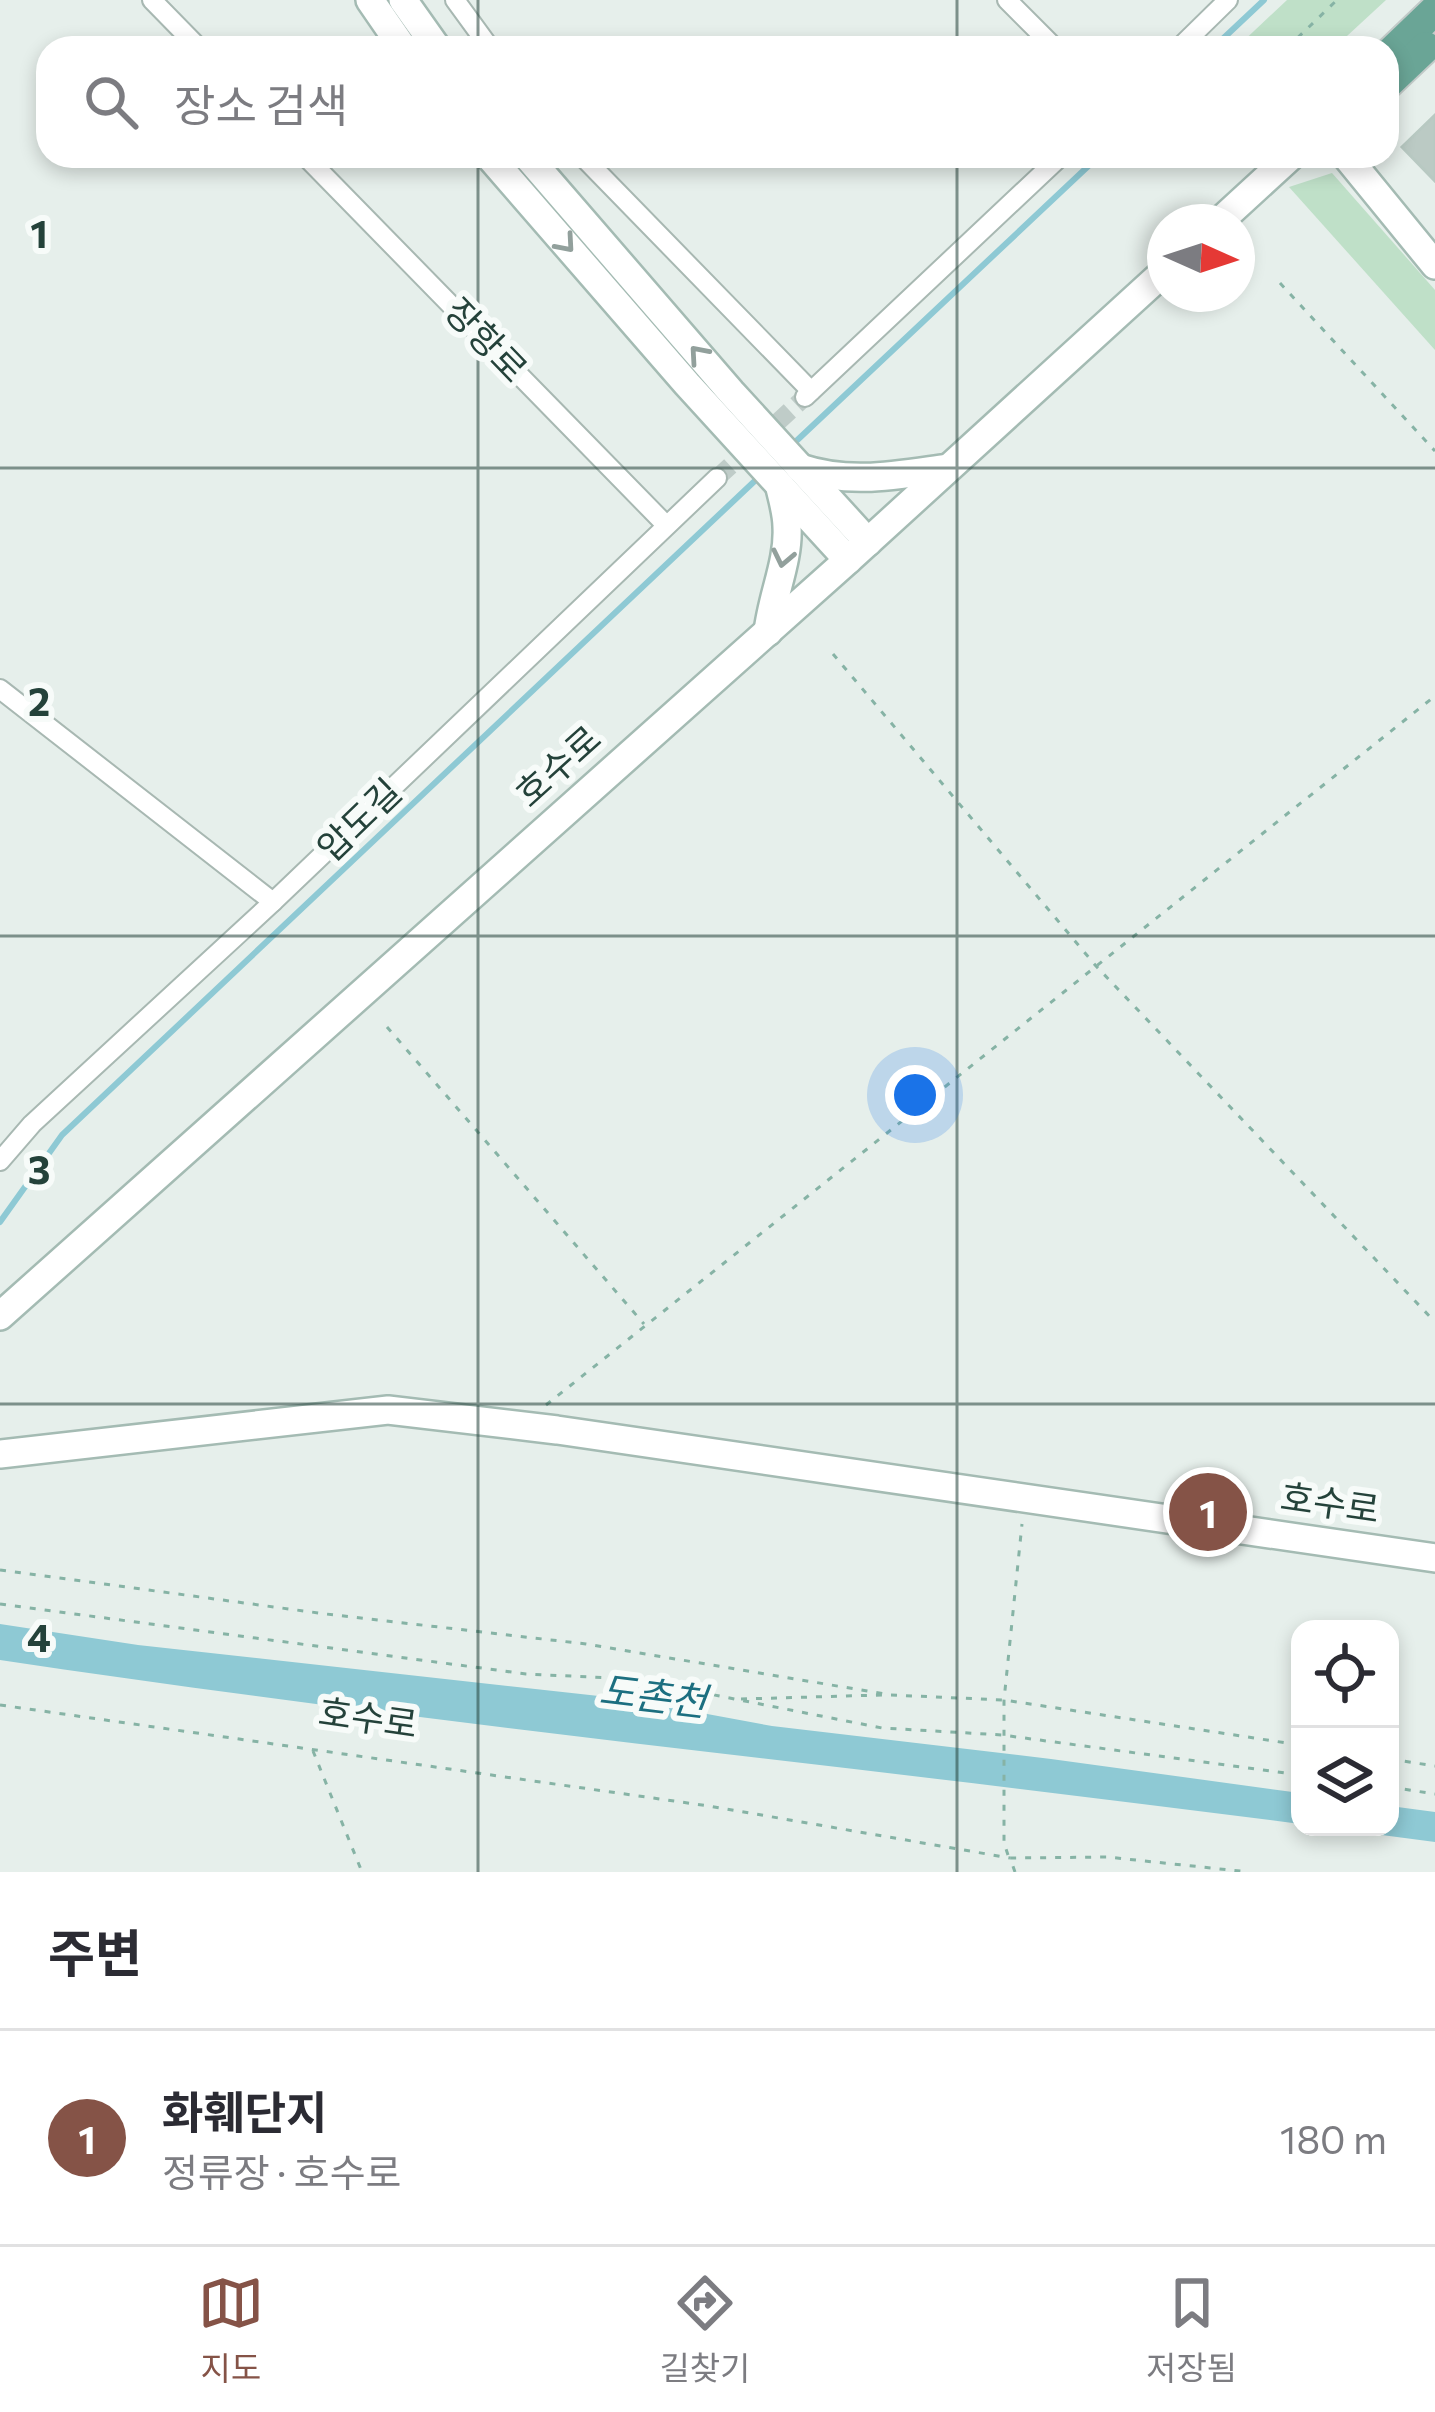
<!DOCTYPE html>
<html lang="ko">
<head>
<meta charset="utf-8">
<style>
	:root { --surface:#fff; --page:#f7f7f7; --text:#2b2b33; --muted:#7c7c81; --line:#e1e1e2; --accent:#855347 }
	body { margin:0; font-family:Commissioner,"Noto Sans KR",sans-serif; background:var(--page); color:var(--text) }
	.controls { position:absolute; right:36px; bottom:36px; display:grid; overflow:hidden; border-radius:24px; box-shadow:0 6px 18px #0003 }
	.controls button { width:108px; height:108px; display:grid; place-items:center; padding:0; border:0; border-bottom:3px solid var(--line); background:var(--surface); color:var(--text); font:60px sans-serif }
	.compass { position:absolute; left:1147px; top:204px; width:108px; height:108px; border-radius:50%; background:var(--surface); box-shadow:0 6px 18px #0003; rotate:93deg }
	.you { position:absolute; left:915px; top:1095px; width:42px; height:42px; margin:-30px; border:9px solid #fff; border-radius:50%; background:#1a73e8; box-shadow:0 0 0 18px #1a73e833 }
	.badge { display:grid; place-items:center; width:78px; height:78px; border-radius:50%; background:var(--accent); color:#fff; font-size:39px; font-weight:700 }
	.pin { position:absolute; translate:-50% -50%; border:6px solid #fff; box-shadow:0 3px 12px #0006 }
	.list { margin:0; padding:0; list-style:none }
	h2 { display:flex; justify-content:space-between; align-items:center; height:156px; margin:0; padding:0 48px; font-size:51px }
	h2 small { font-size:39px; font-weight:400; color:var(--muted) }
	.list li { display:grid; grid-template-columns:78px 1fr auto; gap:36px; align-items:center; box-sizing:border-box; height:216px; padding:0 48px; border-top:3px solid var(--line) }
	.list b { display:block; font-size:45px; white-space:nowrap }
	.list p { margin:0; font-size:39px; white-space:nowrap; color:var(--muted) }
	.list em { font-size:39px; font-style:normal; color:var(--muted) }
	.icon { flex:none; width:66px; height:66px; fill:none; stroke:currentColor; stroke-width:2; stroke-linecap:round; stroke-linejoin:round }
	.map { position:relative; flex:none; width:1435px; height:1872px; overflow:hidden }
	.search { position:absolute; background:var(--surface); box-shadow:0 6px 18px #0003; left:36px; right:36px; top:36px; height:132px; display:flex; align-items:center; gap:30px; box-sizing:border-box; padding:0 42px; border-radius:36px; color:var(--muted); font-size:45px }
	.sheet { height:372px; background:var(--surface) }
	nav { display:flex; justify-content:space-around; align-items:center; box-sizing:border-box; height:168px; border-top:3px solid var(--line); background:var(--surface); font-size:33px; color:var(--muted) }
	nav a { display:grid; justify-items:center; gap:6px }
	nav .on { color:var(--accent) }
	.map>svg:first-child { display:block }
	.green { fill:#bfe0c8 }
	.water { fill:#8ec9d4 }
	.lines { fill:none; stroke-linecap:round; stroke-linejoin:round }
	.stream { stroke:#8ec9d4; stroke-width:6 }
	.building { fill:#bbcac4; stroke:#b8c9c2; stroke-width:3 }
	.street-tunnel { stroke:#bfccc8; stroke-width:18; stroke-dasharray:18 9; stroke-linecap:butt }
	.street-casing { stroke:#a8b8b2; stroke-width:22 }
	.secondary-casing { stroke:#a4bbb3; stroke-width:32 }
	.primary-casing { stroke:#c2cac8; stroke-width:34 }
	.path { stroke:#86b3a5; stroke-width:3; stroke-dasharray:6 9; stroke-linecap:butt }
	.street { stroke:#fff; stroke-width:18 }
	.secondary { stroke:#fff; stroke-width:27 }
	.primary { stroke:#6aa596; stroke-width:30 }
	.oneway { stroke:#92a09c }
	.grid { fill:none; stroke:#24423a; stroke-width:3; stroke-opacity:0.55 }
	.labels { text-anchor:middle; stroke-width:12; stroke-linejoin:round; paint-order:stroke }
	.street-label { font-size:36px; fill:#24423a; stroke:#f7fbf9 }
	.water-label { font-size:39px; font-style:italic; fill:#1c6f80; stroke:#f7fbf9 }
	.grid-label { font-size:39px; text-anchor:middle; font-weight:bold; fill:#24423a; stroke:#f7fbf9; stroke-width:12; stroke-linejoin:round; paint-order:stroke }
</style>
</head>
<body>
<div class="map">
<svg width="1435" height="1872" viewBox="0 0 1435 1872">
	<rect width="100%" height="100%" fill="#e6efeb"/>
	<g class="green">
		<path d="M1287,0h99l-52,48h-98z"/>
		<path d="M1332,173l103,117v60l-146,-163z"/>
	</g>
	<g class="water">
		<path d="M0,1624l138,21 488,54 146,27 279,33 249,34v31c-433,-57 -868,-99 -1300,-164z"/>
		<path d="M1390,1806l45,6v30l-114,-15h69z"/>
	</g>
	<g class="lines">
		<g class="stream">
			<path d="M1213,48l51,-48"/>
			<path d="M791,446l308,-290"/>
			<path d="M0,1222l62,-87 698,-659"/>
		</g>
	</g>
	<path class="building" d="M1435,115v66l-33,-34z"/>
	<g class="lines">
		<path class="street-tunnel" d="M717,478l88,-81"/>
		<defs>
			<g id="street">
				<path d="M152,0l47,48"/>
				<path d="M455,0l35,48"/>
				<path d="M1007,0l48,48"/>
				<path d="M1179,48l49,-48"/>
				<path d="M305,156l361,369"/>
				<path d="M582,156l229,235"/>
				<path d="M805,397l256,-241"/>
				<path d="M0,689l273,213"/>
				<path d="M0,1161l32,-37 241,-222 444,-424"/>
			</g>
			<g id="secondary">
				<path d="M370,0l33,48"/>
				<path d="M403,0l34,48"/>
				<path d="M489,156l198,228 161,176"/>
				<path d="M527,156l204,236 137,150"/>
				<path d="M1346,156l89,109"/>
				<path d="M1219,222l72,-66"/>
				<path d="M800,468c51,17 97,7 148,0"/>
				<path d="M768,632c4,-36 21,-71 19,-105 0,-13 -4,-26 -7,-39"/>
				<path d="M0,1316l848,-756 317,-289"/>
				<path d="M0,1454l388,-44 169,20 878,128"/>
			</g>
			<g id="primary">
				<path d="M1387,56l48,-46"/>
				<path d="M1387,84l39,-37"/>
			</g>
		</defs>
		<use href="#street" class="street-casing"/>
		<use href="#secondary" class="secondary-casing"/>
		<use href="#primary" class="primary-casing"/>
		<g class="path">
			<path d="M1287,48l50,-48"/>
			<path d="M1280,283l155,168"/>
			<path d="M833,654l263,312 339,356"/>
			<path d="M387,1027l257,297"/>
			<path d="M546,1405l889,-709"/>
			<path d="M0,1570l326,44 260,30 305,51"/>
			<path d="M0,1604l526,70 107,5 249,49 120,7 298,40"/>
			<path d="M891,1695l113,5 296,45"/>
			<path d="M741,1699l141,-4"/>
			<path d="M0,1705l709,101 301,52"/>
			<path d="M313,1751l49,121"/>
			<path d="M1390,1759l45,7"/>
			<path d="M1390,1787l45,7"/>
			<path d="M1008,1855l-4,-12v-143l18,-176"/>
			<path d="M1015,1872l-5,-14 97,-1 142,15"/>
		</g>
		<use href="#street" class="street"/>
		<use href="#secondary" class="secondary"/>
		<use href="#primary" class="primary"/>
	</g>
	<defs><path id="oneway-chevron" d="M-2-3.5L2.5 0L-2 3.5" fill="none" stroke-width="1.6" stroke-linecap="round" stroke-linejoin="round" transform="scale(3)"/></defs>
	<g class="oneway">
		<use href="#oneway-chevron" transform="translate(566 244) rotate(49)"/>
		<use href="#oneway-chevron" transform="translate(698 354) rotate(-131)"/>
		<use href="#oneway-chevron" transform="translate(783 558) rotate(102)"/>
	</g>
	<path class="grid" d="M478,0v48M957,0v48M478,156v1716M957,156v1716M0,468h1435M0,936h1435M0,1404h1435"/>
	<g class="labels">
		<g class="street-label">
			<text transform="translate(486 340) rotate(46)" y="13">장항로</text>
			<text transform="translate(558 766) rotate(-42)" y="13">호수로</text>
			<text transform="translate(359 820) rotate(-44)" y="13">압도길</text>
			<text transform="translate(1330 1503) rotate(8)" y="13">호수로</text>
			<text transform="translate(368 1718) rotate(8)" y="13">호수로</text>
		</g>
		<g class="water-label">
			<text transform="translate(653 1696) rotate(7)" y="14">도촌천</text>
		</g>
	</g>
	<g class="grid-label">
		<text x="39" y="248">1</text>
		<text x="39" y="716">2</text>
		<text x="39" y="1184">3</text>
		<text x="39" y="1652">4</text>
	</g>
</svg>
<div class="controls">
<button><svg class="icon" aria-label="locate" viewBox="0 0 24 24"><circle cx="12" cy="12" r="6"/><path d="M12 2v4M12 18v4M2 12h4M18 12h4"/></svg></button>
<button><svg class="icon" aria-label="layers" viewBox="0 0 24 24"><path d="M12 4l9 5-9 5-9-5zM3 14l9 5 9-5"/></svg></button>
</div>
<svg class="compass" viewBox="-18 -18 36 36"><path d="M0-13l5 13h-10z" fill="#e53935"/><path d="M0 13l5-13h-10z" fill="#7c7c81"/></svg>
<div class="you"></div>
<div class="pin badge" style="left:1208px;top:1512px">1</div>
<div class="search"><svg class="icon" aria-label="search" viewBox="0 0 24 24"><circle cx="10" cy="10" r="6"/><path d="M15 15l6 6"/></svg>장소 검색</div>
</div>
<section class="sheet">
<h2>주변<small></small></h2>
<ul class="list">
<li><span class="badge">1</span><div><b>화훼단지</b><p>정류장 · 호수로</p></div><em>180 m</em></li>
</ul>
</section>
<nav>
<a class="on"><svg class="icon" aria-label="map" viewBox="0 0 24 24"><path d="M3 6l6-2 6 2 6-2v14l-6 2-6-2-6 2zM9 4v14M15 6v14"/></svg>지도</a>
<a><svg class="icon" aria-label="directions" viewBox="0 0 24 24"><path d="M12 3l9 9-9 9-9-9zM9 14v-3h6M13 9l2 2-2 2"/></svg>길찾기</a>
<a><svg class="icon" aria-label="saved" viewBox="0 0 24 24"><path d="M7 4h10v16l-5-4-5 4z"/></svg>저장됨</a>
</nav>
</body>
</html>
